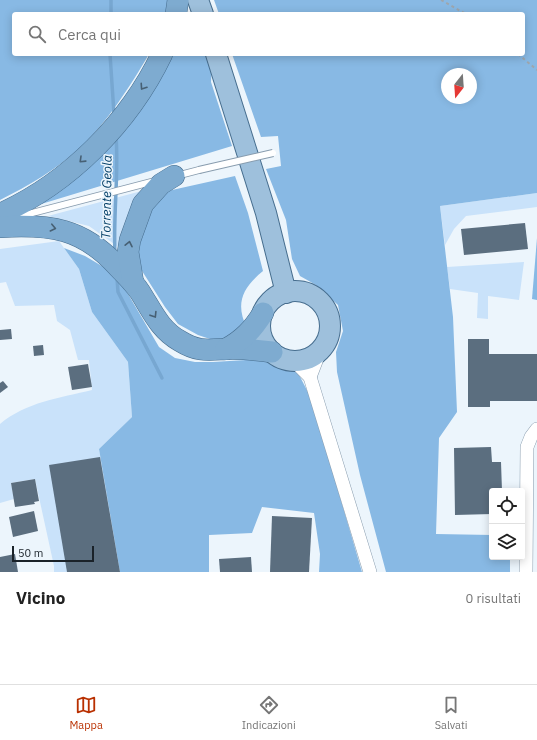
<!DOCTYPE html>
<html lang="it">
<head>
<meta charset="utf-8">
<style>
	:root { --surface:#fff; --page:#f6f6f6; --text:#222; --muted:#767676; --line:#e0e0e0; --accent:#b93001 }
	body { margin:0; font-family:"IBM Plex Sans",sans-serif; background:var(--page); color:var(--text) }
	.controls { position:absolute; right:12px; bottom:12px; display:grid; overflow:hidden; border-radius:4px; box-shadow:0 2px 10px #0003 }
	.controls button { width:36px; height:36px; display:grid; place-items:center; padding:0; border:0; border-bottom:1px solid var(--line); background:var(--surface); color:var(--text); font:20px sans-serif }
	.compass { position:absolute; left:441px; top:68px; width:36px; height:36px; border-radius:50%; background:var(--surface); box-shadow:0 2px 10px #0003; rotate:197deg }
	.scale { position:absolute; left:12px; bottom:10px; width:82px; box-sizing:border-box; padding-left:4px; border:2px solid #1a2229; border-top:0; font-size:11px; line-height:14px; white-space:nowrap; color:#1a2229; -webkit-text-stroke:3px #ecf5fc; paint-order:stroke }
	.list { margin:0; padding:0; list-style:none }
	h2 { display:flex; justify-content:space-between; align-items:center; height:52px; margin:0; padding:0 16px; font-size:17px }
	h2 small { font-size:13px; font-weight:400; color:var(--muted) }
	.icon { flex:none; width:22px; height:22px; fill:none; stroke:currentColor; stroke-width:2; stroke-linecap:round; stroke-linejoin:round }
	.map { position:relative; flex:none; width:537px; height:572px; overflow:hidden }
	.search { position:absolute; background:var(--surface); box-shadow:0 2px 10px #0003; left:12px; right:12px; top:12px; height:44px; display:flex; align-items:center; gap:10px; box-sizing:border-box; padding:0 14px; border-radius:4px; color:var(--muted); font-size:15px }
	.sheet { height:112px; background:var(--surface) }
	nav { display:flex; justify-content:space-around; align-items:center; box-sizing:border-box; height:56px; border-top:1px solid var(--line); background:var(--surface); font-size:11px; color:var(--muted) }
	nav a { display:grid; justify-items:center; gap:2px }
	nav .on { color:var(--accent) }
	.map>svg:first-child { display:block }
	.green { fill:#c9e2fa }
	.forest { fill:#88b9e4; fill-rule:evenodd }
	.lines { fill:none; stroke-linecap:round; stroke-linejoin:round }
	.stream { stroke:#77a7d1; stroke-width:3.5 }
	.building { fill:#5b6e7f }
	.service-casing { stroke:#889cae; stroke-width:8 }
	.minor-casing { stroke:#889cae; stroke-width:14 }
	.primary-casing { stroke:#466d8e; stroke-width:22 }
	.trunk-casing { stroke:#466d8e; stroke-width:22 }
	.path { stroke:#9ea6ad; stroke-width:2; stroke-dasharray:3 3; stroke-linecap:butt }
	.service { stroke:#fff; stroke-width:6 }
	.minor { stroke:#fff; stroke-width:13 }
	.primary { stroke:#9ec0dc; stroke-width:20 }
	.trunk { stroke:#7eabd0; stroke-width:21 }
	.service-bridge-casing { stroke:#889cae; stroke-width:8; stroke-linecap:butt }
	.service-bridge { stroke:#fff; stroke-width:6 }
	.oneway { stroke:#476074 }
	.labels { text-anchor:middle; stroke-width:3; stroke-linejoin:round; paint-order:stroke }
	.water-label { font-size:13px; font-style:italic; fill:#07426a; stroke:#ecf5fc }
</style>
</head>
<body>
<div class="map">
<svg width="537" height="572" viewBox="0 0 537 572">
	<rect width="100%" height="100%" fill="#ecf5fc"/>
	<g class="green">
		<path d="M149,189l-25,62 -35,-25 -41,-10z"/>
		<path d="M537,193v14l-71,9 -12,13 -9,16 -5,-39z"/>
		<path d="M59,241l20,28 13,43 36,50 4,55 -33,32 21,123h-66v-6l-19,-87 -24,4 3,16 -14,4v-79c26,-22 60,-26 92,-34l-3,-30h-11l-8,-30 -13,-9 -3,-16 -39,1 -9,-24 -6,1v-34z"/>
		<path d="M524,262l-5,38 -31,-4v23l-11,-1 1,-25 -28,-4 -3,-22z"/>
	</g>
	<g class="forest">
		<path d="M0,0h169l-3,14h-152v40h135c-18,31 -43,70 -69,94 -23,21 -52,38 -80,52z"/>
		<path d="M214,0h323v193l-97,13 13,111 4,95 -18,26 -3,96 56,1v22h18v15h-124l-26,-97 -23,-103 -1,-20 7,-21 -5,-26 -22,-20 -16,-9 -8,-17 -6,-39 -20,-51 15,-3 -3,-30 -17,1 -29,-83h291v-40h-304zM447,74h24v24h-24z"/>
		<path d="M170,54h38l4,11 -1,17 21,64 -194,59z"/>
		<path d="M235,176l13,37 15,58c-21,17 -28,33 -16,57l-16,11 -18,1 -15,-5 -20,-11 -13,-17 -30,-47 19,-66z"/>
		<path d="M537,238v62l-5,-1z"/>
		<path d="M64,248l21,8 32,19 42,72 16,11 20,4h18l33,-2 17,-5 17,6 17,10 14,27 51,174h-43l1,-18 -6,-41 -52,-6 -10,26 -43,2v37h-89l-21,-123 33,-32 -4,-55 -36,-50 -13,-43z"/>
	</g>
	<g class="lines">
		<g class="stream">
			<path d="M111,14v-14"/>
			<path d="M110,54l4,60"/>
			<path d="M115,254c-2,-40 4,-79 1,-118"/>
			<path d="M117,278l1,14 44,86"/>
		</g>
	</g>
	<g class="building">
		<path d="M525,223l3,26 -64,6 -3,-26z"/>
		<path d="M11,329l1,10 -12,1v-10z"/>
		<path d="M468,339h21v15h48v47h-47v6h-22z"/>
		<path d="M43,345l1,10 -10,1 -1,-10z"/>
		<path d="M88,364l4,23 -20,3 -4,-23z"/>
		<path d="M3,381l5,6 -8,6v-10z"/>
		<path d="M491,447l1,15h9l1,29h-10v23l-37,1 -1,-67z"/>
		<path d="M100,457l20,115h-53l-18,-107z"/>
		<path d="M35,479l4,22 -5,1 1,2 -20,3 -4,-24z"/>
		<path d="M34,511l4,20 -25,6 -4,-20z"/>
		<path d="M272,516l40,2 -3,54h-39z"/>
		<path d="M15,554l3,18h-18v-15z"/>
		<path d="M251,557l1,15h-32l-1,-13z"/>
	</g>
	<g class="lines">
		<defs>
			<g id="service">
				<path d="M176,176l23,-6"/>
				<path d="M13,218l142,-37"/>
			</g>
			<g id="minor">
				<path d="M294,361l16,16 60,195"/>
				<path d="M310,377l10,-26"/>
				<path d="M526,572l1,-125 4,-10 6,-8"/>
			</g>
			<g id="primary">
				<path d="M198,0l5,14"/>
				<path d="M216,54l50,159 20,80"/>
				<circle cx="295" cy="326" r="35"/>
			</g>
			<g id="trunk">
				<path d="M176,14l2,-14"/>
				<path d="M0,214c69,-31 129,-91 162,-160"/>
				<path d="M0,227c50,-3 83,1 118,40 8,8 16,16 22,25 12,19 20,38 40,49 18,11 27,9 46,8 16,-1 31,1 46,3"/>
				<path d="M133,282l-5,-30 2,-12 13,-36 18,-20 13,-8"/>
				<path d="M226,349c17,-9 27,-20 37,-36"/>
			</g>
		</defs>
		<use href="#service" class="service-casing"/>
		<use href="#minor" class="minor-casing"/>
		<use href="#primary" class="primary-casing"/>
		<use href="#trunk" class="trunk-casing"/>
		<g class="path">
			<path d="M441,0l25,14"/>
			<path d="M518,54l19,16"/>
		</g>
		<use href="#service" class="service"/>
		<use href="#minor" class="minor"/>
		<use href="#primary" class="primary"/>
		<use href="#trunk" class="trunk"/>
		<defs>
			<path id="service-bridge" d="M199,170l74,-17"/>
		</defs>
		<use href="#service-bridge" class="service-bridge-casing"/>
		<use href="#service-bridge" class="service-bridge"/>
	</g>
	<defs><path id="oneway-chevron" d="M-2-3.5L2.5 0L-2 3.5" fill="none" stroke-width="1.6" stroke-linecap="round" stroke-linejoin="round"/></defs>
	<g class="oneway">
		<use href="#oneway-chevron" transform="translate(143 87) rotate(124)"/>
		<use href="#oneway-chevron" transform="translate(82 160) rotate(136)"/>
		<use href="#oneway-chevron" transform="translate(53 228) rotate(13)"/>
		<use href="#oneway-chevron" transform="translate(129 244) rotate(-78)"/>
		<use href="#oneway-chevron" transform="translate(154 315) rotate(58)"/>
	</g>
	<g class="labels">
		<g class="water-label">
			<text transform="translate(106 197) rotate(-89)" y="5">Torrente Geola</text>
		</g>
	</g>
</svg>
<div class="controls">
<button><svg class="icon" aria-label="locate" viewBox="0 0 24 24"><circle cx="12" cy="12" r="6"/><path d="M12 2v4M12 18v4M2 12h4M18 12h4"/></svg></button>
<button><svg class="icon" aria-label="layers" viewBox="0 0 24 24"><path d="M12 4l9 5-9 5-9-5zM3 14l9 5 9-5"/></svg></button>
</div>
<svg class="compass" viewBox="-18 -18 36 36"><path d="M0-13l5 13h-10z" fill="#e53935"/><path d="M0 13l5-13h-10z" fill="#767676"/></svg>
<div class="scale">50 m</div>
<div class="search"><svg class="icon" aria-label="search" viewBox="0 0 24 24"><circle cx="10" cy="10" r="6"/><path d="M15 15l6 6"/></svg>Cerca qui</div>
</div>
<section class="sheet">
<h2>Vicino<small>0 risultati</small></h2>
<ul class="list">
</ul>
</section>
<nav>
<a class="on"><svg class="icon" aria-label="map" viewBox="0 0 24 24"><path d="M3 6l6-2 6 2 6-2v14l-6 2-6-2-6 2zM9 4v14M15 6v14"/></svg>Mappa</a>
<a><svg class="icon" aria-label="directions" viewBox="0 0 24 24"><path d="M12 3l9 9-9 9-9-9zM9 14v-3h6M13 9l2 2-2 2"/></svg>Indicazioni</a>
<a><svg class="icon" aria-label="saved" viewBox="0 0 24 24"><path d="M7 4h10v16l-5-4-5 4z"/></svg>Salvati</a>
</nav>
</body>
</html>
